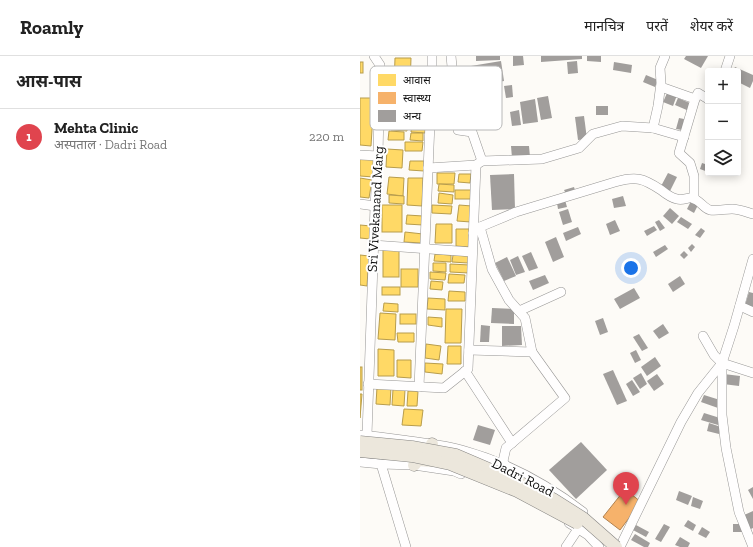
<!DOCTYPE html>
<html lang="hi">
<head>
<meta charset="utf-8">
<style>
	:root { --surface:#fff; --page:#f2f2f2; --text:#222; --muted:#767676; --line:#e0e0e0; --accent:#646362 }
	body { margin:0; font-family:"Zilla Slab","Noto Sans Devanagari",serif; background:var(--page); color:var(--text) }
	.controls { position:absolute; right:12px; top:12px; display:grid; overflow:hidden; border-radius:4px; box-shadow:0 2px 10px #0003 }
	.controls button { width:36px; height:36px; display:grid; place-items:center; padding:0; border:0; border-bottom:1px solid var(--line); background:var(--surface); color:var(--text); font:20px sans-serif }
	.you { position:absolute; left:271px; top:212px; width:14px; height:14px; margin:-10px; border:3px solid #fff; border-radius:50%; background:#1a73e8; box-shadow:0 0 0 6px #1a73e833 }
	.badge { display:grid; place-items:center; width:26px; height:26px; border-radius:50%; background:var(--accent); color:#fff; font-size:13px; font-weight:700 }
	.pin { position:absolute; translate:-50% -33px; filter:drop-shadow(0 1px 2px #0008) }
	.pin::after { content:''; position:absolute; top:21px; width:14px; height:12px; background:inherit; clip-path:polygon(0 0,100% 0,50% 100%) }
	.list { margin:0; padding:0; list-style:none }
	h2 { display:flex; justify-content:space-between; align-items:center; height:52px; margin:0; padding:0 16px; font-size:17px }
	h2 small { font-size:13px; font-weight:400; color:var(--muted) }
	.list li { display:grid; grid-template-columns:26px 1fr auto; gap:12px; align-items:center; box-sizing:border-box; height:56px; padding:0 16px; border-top:1px solid var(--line) }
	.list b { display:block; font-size:15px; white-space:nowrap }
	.list p { margin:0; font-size:13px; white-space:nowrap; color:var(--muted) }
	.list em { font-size:13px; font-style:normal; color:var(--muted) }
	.icon { flex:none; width:22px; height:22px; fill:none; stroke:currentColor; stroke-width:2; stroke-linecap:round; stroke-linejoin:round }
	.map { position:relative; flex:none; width:393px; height:491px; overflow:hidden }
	header { display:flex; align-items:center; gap:24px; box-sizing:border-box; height:56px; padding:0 20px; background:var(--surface); border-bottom:1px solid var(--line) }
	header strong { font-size:19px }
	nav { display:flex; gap:22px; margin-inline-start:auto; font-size:14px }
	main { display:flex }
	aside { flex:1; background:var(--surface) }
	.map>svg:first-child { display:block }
	.homes { fill:#ffd966; stroke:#b89d4c }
	.health { fill:#f6b26b; stroke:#b18250 }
	.building { fill:#a19e9c }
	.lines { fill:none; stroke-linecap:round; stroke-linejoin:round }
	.minor-casing { stroke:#979695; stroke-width:10 }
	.major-casing { stroke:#858482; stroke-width:13 }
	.minor { stroke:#fffefe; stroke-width:9 }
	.major { stroke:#ece7dc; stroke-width:12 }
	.major-bridge-casing { stroke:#858482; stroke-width:13; stroke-linecap:butt }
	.major-bridge { stroke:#ece7dc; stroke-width:12 }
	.labels { text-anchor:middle; stroke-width:4; stroke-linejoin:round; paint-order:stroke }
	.street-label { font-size:14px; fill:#111; stroke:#fff }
	.key { fill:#fff; stroke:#b8b8b8; stroke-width:1 }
	.key-label { font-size:11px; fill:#111 }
</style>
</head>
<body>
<header>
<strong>Roamly</strong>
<nav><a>मानचित्र</a><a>परतें</a><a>शेयर करें</a></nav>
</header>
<main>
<aside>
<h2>आस-पास<small></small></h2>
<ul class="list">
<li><span class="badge" style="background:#e0444e">1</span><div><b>Mehta Clinic</b><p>अस्पताल · Dadri Road</p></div><em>220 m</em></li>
</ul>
</aside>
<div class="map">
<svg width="393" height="491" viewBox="0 0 393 491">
	<rect width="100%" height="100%" fill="#fdfbf7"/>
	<g class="homes">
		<path d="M35,2h16l-1,29 -16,-1z"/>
		<rect x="0" y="6" width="3" height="11"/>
		<path d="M0,42h14l-3,48 -11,-1z"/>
		<path d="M31,66l16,1v8l-16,-1z"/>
		<path d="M52,67l14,2 -1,8 -14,-1z"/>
		<path d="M29,75l15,1v8h-16z"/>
		<path d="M51,77h12v8l-13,-1z"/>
		<path d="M45,86h18l-1,9h-17z"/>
		<path d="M27,93l16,1 -1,18 -16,-1z"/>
		<path d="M0,102l15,1 -1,18 -14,-1z"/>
		<path d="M50,105h14v10l-15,-1z"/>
		<path d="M77,117h18l-1,11h-17z"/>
		<path d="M99,118h12l-1,9 -12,-1z"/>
		<path d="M29,121l15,1 -1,18 -16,-2z"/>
		<path d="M0,122l12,2 -3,18 -9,-1z"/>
		<path d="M48,122h15l-1,28 -15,-1z"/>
		<path d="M79,128l15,1v7l-16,-1z"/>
		<rect x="95" y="134" width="16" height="9"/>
		<path d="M79,137l14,2 -1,9 -14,-1z"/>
		<path d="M29,139l15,1v8l-15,-1z"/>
		<rect x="22" y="149" width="20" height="27"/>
		<path d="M72,149l20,1 -1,8 -19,-1z"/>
		<path d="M99,149l13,1 -1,16 -14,-1z"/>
		<path d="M47,159l16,1v9l-17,-1z"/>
		<path d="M76,168h16v19h-17z"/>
		<path d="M0,169l11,1 -1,13 -10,-1z"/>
		<path d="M96,173h14l-1,18 -13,-1z"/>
		<path d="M45,176l18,2 -1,9 -18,-1z"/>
		<rect x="23" y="194" width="16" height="27"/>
		<path d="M75,198l16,1v7l-17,-1z"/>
		<path d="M0,199l9,1 -2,30 -7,-1z"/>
		<path d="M93,199l16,1 -1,7 -16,-1z"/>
		<path d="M73,207h13v9l-13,-1z"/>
		<path d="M90,208l20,1 -1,8 -19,-1z"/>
		<rect x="41" y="213" width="17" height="18"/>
		<path d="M70,216l16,1 -1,7 -15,-1z"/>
		<path d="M89,218l16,1 -1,8h-16z"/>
		<path d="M71,225l12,1 -1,8 -12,-1z"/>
		<rect x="22" y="231" width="18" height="8"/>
		<path d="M89,235l16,1v9h-17z"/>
		<path d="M68,242l17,1v11l-18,-1z"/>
		<path d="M24,247l14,1v8l-15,-1z"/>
		<path d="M86,253h16l-1,34h-16z"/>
		<path d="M20,257l16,1 -1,26 -17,-1z"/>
		<rect x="40" y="258" width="16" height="10"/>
		<path d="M68,261l14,1v9l-14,-2z"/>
		<path d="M37,277h17v9h-16z"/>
		<path d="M66,288l15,2 -2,14 -14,-2z"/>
		<path d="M88,290h13v18h-14z"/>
		<path d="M18,293l16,1v26h-16z"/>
		<path d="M37,304h14v18l-14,-1z"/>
		<path d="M65,307l18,1 -1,10 -17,-2z"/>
		<rect x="0" y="311" width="2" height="23"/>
		<path d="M17,331h14l-1,18 -14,-1z"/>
		<path d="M33,333l12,1 -1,16 -12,-1z"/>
		<path d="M48,335h10l-1,15h-10z"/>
		<path d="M0,338h2l-2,24z"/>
		<path d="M44,353l19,1 -2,16 -19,-1z"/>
	</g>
	<path class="health" d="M262,437l7,5 2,-4 10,8 -21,28 -17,-13z"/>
	<g class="building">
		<path d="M116,0h24v4l-24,1z"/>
		<path d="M153,0h10l1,9 -11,1z"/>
		<path d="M181,0h41v3l-41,3z"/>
		<path d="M227,0h14v6l-14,-1z"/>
		<path d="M326,0h22l-7,12 -17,-9z"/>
		<path d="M141,5l3,20 -42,7 -3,-20z"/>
		<path d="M217,5l1,12 -10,1 -1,-12z"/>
		<path d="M254,6l18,3 -1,8 -18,-3z"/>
		<path d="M375,11l18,8v6l-3,7 -12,-6v-11h-5z"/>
		<path d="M286,19l12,5 -3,7 -12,-5z"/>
		<path d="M152,29l1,12 -7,1 -2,-12z"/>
		<path d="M308,35l9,4 -4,11 -10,-4z"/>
		<path d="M188,40l4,22 -11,2 -4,-22z"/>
		<path d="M318,42l14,6 -3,7 -14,-6z"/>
		<path d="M175,43l3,23 -15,2 -3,-22z"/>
		<rect x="236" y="50" width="12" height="9"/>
		<path d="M159,54l2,15 -9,1 -2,-14z"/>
		<path d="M224,60l3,23 -9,1 -3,-23z"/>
		<path d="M319,62l5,1 -2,11 -6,-1z"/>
		<path d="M151,90h18l1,11 -18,1z"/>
		<path d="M342,107l6,2v7l-8,-3z"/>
		<path d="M308,117l9,4 -8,16 -9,-5z"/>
		<path d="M154,118l1,35 -23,1 -2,-35z"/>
		<path d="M214,131l2,6 -9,3 -3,-6z"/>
		<path d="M263,140l3,10 -12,2 -2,-9z"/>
		<path d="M332,143l7,4 -5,10 -7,-4z"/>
		<path d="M205,144l2,7 -9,2 -1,-6z"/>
		<path d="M310,152l9,8 -7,8 -9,-8z"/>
		<path d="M208,153l4,13 -9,3 -4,-13z"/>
		<path d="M321,161l11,7 -4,5 -11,-7z"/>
		<path d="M255,164l5,11 -10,4 -4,-11z"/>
		<path d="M299,164l6,8 -5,3 -5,-9z"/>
		<path d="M294,170l3,4 -10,6 -3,-5z"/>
		<path d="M218,171l3,7 -15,7 -3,-8z"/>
		<path d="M341,172l4,3 -5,7 -5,-3z"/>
		<path d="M196,181l8,20 -11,5 -8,-20z"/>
		<path d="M332,188l3,3 -4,5 -3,-4z"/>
		<path d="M305,189l3,4 -12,8 -3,-5z"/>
		<path d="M324,195l4,4 -4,4 -4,-4z"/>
		<path d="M171,196l7,16 -9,3 -7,-15z"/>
		<path d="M158,200l7,16 -9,3 -6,-15z"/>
		<path d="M147,201l9,19 -12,5 -9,-18z"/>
		<path d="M185,219l4,8 -16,7 -4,-9z"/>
		<path d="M320,220l5,8 -12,8 -5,-8z"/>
		<path d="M274,232l6,10 -20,11 -6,-10z"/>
		<path d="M389,236l4,1v14l-8,-2z"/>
		<path d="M132,252l22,1v15l-23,-1z"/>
		<path d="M243,262l5,14 -8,3 -5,-14z"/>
		<path d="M303,268l6,9 -10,6 -6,-8z"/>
		<path d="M121,269l9,1 -1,16h-9z"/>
		<path d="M142,270h19l1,19 -20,1z"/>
		<path d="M279,278l9,14 -6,3 -9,-14z"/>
		<path d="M276,294l5,10 -6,3 -5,-10z"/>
		<path d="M295,301l6,9 -14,10 -6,-9z"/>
		<path d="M253,314l14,31 -10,4 -14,-31z"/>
		<path d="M281,317l6,11 -7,5 -7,-11z"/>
		<path d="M297,318l7,10 -10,7 -7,-10z"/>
		<path d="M364,318l16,2 -1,10 -16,-2z"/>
		<path d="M272,324l8,12 -7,4 -7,-12z"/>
		<path d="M344,339l16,5 -2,8 -17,-6z"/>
		<path d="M344,357l16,5 -2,7 -17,-5z"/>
		<path d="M349,367l12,4 -2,7 -12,-3z"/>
		<path d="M118,369l17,5 -5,15 -17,-5z"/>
		<path d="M221,386l26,28 -31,29 -27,-29z"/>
		<path d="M393,431v12l-5,-9z"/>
		<path d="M319,435l13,5 -4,9 -12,-5z"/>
		<path d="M333,441l10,4 -3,8 -9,-3z"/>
		<path d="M393,455v17l-4,2 -7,-14z"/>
		<path d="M328,464l8,5 -3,6 -9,-5z"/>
		<path d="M304,468l6,3 -9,15 -6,-3z"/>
		<rect x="373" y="468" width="9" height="8"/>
		<path d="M276,469l13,7 -3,5 -13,-7z"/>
		<path d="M342,471l8,5 -4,6 -8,-4z"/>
		<path d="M275,478l15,9 -2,4h-4l-13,-7z"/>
		<path d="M320,481l10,6 -2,4h-8l-5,-2z"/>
	</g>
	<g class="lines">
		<defs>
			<g id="minor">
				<path d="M91,0l7,74 14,2 10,29"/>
				<path d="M365,15l5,-15"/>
				<path d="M301,31l34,12 -16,54 11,10 4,13v23"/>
				<path d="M335,43l3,-6 10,6"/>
				<path d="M293,72l5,-22 3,-23 -1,-15 5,-12"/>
				<path d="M0,99l18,1"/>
				<path d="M68,112l48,-3 6,-4 60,-2 37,-11 14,-14 29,-8 31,2 31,9"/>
				<path d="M0,148l15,2"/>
				<path d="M120,171l12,42 17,31 16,18 7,34"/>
				<path d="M113,177l7,-6 36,-15 99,-30c21,-6 28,-4 46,8 5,4 10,8 16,9 6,2 11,-2 15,-1 8,2 11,10 18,12 7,1 15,-1 22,-1 7,0 14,3 21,5"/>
				<path d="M13,189l99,7"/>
				<path d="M380,250l13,6"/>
				<path d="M159,255l42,-19"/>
				<path d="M343,280l11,19 8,8 31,10"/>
				<path d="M109,294l63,2 33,46 -59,50 -3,13 2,4"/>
				<path d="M362,307v52l4,33 13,64 14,35"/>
				<path d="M105,315l47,72"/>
				<path d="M8,328l76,4 24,-19 8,-204"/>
				<path d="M59,331l13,-312v-19"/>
				<path d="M0,379c14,1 28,3 42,5 21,3 43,5 63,11 43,12 83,34 118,61"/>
				<path d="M7,379l8,-229 3,-50 2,-91 -6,-9"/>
				<path d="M0,406l21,2 33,1 40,6 7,3"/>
				<path d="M21,408l25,83"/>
				<path d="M209,467l19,12 11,12"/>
				<path d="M206,491l12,-18"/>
				<path d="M260,491l61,-125 17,-29 24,-30 12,-37 19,-67"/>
			</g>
			<path id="major" d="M54,409l4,-5 14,1 2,-1c2,-4 2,-8 -2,-10v-6"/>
		</defs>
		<use href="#minor" class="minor-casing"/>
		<use href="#major" class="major-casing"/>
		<use href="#minor" class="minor"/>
		<use href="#major" class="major"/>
		<defs>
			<g id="major-bridge">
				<path d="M0,386l52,5 44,8 63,27 34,17 30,19 33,29"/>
				<path d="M0,395l52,5 38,8 67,27 60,32"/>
			</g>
		</defs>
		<use href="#major-bridge" class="major-bridge-casing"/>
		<use href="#major-bridge" class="major-bridge"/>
	</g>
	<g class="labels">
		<g class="street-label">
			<text transform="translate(15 153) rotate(-87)" y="5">Sri Vivekanand Marg</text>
			<text transform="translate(163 421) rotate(27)" y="5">Dadri Road</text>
		</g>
	</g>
	<rect x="10" y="10" width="132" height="64" rx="6" class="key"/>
	<rect x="18" y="18" width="18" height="12" fill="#ffd966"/>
	<rect x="18" y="36" width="18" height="12" fill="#f6b26b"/>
	<rect x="18" y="54" width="18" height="12" fill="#a19e9c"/>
	<g class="key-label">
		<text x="43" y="28">आवास</text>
		<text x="43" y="46">स्वास्थ्य</text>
		<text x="43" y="64">अन्य</text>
	</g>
</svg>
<div class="controls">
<button>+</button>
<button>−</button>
<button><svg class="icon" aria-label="layers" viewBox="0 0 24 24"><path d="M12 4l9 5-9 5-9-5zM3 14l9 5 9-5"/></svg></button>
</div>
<div class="you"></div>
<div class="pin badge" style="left:266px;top:449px;background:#e0444e">1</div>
</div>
</main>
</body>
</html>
